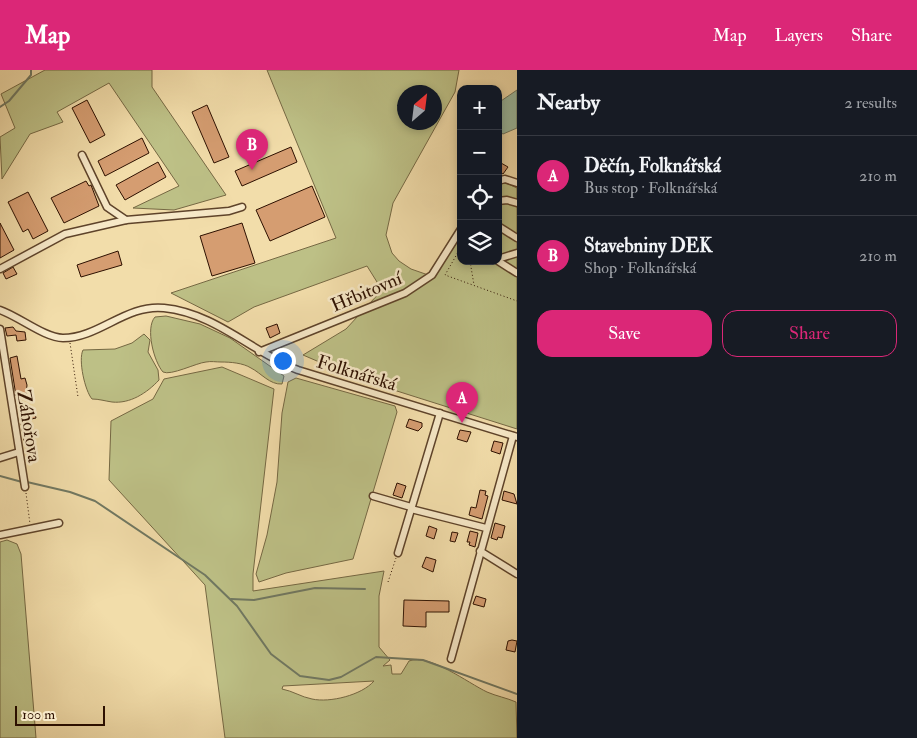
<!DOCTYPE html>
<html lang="en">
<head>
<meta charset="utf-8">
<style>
	:root { --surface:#171b24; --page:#20242c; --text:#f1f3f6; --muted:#9ea1a6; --line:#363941; --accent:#db2777 }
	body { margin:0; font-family:"IM FELL Double Pica",serif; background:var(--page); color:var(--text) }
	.controls { position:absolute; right:15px; top:15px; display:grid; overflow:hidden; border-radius:10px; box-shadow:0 2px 8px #0003 }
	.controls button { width:45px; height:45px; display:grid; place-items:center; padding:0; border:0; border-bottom:1px solid var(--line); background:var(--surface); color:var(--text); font:25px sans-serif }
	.compass { position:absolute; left:397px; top:15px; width:45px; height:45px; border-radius:50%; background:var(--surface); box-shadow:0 2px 8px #0003; rotate:28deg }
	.scale { position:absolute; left:15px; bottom:12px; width:90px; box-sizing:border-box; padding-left:5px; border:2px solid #2d1000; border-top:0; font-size:14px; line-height:18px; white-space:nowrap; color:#2d1000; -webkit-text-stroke:4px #f7e9c8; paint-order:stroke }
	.you { position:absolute; left:282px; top:290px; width:18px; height:18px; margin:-12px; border:4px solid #fff; border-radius:50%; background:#1a73e8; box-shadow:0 0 0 8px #1a73e833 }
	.badge { display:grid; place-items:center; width:32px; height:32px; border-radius:50%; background:var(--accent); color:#fff; font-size:16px; font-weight:700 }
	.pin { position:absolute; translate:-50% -41px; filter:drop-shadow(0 1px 2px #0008) }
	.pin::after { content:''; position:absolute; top:26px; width:18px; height:15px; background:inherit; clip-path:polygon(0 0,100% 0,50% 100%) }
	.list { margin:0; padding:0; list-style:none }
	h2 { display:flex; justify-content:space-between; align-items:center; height:65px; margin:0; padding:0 20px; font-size:21px }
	h2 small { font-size:16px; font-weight:400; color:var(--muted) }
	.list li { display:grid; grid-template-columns:32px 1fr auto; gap:15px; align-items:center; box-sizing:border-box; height:80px; padding:0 20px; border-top:1px solid var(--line) }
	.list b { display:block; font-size:19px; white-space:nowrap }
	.list p { margin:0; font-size:16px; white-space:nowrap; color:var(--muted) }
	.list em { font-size:16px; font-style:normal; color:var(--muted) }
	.actions { display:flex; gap:10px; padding:15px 20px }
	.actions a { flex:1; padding:11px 0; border:1px solid var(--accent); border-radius:15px; text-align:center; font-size:18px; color:var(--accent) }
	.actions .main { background:var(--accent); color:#fff }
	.icon { flex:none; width:28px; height:28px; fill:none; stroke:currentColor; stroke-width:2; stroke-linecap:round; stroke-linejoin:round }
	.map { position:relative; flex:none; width:517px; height:668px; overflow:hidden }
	header { display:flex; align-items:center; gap:30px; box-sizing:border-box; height:70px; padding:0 25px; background:var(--accent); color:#fff }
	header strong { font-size:24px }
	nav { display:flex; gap:28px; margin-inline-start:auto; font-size:18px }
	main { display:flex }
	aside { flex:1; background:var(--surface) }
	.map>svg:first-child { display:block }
	.green { fill:#bdc086; stroke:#756843; fill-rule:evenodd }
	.water { fill:#9cbda3; stroke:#707862 }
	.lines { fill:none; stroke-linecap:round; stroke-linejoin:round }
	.stream { stroke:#707862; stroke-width:2 }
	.building { fill:#d59d71; stroke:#2d1000 }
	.minor-casing { stroke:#5e432a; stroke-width:9 }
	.path { stroke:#2d1000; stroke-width:1; stroke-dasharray:1 2.5; stroke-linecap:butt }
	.minor { stroke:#f7e9c8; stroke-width:6 }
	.labels { text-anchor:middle; stroke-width:5; stroke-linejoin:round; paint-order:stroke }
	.street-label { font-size:19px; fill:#2d1000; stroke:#f7e9c8 }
</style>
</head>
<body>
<header>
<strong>Map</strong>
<nav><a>Map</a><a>Layers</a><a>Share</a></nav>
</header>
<main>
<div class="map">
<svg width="517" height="668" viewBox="0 0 517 668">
	<rect width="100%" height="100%" fill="#f2ddaa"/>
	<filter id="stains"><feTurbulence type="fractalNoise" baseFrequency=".004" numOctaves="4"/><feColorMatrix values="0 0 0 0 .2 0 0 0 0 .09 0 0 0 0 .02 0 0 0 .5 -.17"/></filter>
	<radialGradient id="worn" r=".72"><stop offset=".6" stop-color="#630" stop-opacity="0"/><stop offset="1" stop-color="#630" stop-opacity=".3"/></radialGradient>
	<g class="green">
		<path d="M45,0h107v17l74,108 -52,15 -41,-2 46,-22 -70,-103 -52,29 6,10 -33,12 -28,45 -2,-42 15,-9 -14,-34z"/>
		<path d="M267,0h192l-4,22 -62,111 -7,32 6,18 7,8 12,8 23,8 27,-41v25h37v-77l8,-1 11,5v241l-158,-50 -56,-24 43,-26 36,-39 -15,-24 -113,41 -26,15 -57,-29 165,-55zM404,22h30v30h-30z"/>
		<path d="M166,246l34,8 30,14 54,38 -2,8c-12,1 -21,-11 -31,-16 -8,-5 -20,-6 -30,-6 -5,0 -10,-1 -15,0 -10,1 -35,14 -43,10 -9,-10 -18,-44 -8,-55z"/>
		<path d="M144,264l6,6 -2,12 10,18 1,10c-12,13 -29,24 -47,22 -7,-1 -13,-3 -20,-3 -7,-8 -14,-39 -9,-49l32,-1 17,-6z"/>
		<path d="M222,297l52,22 -21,185v17l131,-20 -5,25v51l11,13 -7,6 8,-1 1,9h9l8,-13c20,-8 59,22 78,31 9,4 20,6 29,10l1,36h-292l-20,-153 -96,-105 2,-59 42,-22 11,-20zM374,611c-12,14 -44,22 -62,18 -11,-2 -19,-8 -30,-10l1,-3z"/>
		<path d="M296,308l99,28 2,6 -44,147 -67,14 -27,9 -3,-8 11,-39 10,-53 5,-69 6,-31z"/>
		<path d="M7,470l10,4 4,10 15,184h-36v-196z"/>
	</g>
	<path class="water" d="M517,20v38l-14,6 -5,-3v-28z"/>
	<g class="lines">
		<g class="stream">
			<path d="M0,37l9,-6 22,-26v-5"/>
			<path d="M0,406l22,6"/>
			<path d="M27,412l43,10 25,9 110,74 32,31 34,48 29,22 29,4 12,-3 35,-20 47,3 94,34"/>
			<path d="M231,529l23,1 61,-12 50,1"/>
		</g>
	</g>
	<g class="building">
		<path d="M87,30l18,35 -15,8 -18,-35z"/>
		<path d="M207,35l22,52 -15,6 -22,-51z"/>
		<path d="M142,68l7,15 -44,23 -7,-15z"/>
		<path d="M291,77l6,15 -55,24 -7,-15z"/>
		<path d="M158,92l8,15 -41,23 -9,-15z"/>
		<path d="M501,93l7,4 -5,7 -5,-3z"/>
		<path d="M86,111l3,5 2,-1 8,21 -35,17 -13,-25z"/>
		<path d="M312,116l13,31 -55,24 -14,-31z"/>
		<path d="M28,122l20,39 -15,8 -5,-10 -5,3 -15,-30z"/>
		<path d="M0,153l14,27 -14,8z"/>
		<path d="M242,153l13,40 -43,13 -12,-40z"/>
		<path d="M118,181l4,14 -41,12 -4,-12z"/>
		<path d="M13,197l4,7 -11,5 -3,-6z"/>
		<path d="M277,254l3,9 -10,5 -4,-10z"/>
		<path d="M13,257l3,4 9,1 1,8 -9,1 -1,-6 -9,1 -2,-8z"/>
		<path d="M17,286l4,23 4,-1 2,7 -1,10 -10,1 -6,-38z"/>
		<path d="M34,340l2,8 -9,2 6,19 -9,2 -4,-24 9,-2 -1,-4z"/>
		<path d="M409,349l13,4v4l-4,4 -12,-4z"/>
		<path d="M460,360l11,2 -4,10 -10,-3z"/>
		<path d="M494,371l9,2 -3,11 -9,-3z"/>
		<path d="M397,413l9,3 -4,12 -9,-3z"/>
		<path d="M480,420l6,1 -1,4 3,1 -6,23 -13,-4 2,-8 5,1z"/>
		<path d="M504,421l10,3 3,10 -15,-4z"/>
		<path d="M495,453l10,3 -3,12 -4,-1 -1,3 -6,-2z"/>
		<path d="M429,456l8,3 -3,10 -8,-3z"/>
		<path d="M470,461l8,2 -3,14 -6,-2 1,-3h-3z"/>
		<path d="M452,462l6,1 -3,9 -5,-1z"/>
		<path d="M426,487l10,3 -3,12 -11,-5z"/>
		<path d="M476,526l10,3 -2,8 -11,-3z"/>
		<path d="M404,530l45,1v11h-23v15l-23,-1z"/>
		<path d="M512,570l5,1 -2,11 -9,-2 2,-9z"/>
	</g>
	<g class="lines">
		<defs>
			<g id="minor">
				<path d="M82,85l25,52 19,13"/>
				<path d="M498,111l7,-2 12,4"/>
				<path d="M498,131l9,-1 10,3"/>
				<path d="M498,156l19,12"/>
				<path d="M498,189l19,-6"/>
				<path d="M498,191l19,12"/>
				<path d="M0,199l65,-35 61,-14 103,-9 13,-4"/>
				<path d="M0,240c18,6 45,28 63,28 36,0 63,-34 101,-30 51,5 88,44 134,62l219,67"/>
				<path d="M0,259l25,158"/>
				<path d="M259,282l146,-59 27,-18 29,-46"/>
				<path d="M0,388l19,-6"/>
				<path d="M373,426l38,11"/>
				<path d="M411,439l75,19"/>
				<path d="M0,465l59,-12"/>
				<path d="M480,481l37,23"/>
				<path d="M398,483l42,-140"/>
				<path d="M451,589l62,-223"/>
			</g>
		</defs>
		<use href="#minor" class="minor-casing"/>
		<g class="path">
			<path d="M461,177l-16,28 72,26"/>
			<path d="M470,191l4,24"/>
			<path d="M70,273l8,54"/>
			<path d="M26,423l4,31"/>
			<path d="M388,512l8,-24"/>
		</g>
		<use href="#minor" class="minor"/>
	</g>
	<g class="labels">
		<g class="street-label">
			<text transform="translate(366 221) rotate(-23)" y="7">Hřbitovní</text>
			<text transform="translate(357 302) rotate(17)" y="7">Folknářská</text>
			<text transform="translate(30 356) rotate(81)" y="7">Záhořova</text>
		</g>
	</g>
	<rect width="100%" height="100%" filter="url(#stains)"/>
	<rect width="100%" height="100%" fill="url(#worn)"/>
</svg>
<div class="controls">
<button>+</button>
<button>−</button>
<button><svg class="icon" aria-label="locate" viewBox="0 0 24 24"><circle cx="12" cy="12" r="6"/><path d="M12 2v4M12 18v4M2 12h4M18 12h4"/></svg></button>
<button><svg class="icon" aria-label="layers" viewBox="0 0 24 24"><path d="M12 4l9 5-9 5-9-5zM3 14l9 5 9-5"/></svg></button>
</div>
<svg class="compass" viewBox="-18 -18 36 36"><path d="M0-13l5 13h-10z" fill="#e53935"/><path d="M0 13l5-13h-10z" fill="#9ea1a6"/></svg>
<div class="scale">100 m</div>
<div class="you"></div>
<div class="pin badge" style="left:462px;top:353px">A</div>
<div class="pin badge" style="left:252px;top:100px">B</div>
</div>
<aside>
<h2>Nearby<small>2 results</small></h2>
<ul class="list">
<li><span class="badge">A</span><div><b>Děčín, Folknářská</b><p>Bus stop · Folknářská</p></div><em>210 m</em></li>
<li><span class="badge">B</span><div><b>Stavebniny DEK</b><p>Shop · Folknářská</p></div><em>210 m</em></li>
</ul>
<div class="actions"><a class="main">Save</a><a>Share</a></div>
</aside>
</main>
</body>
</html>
